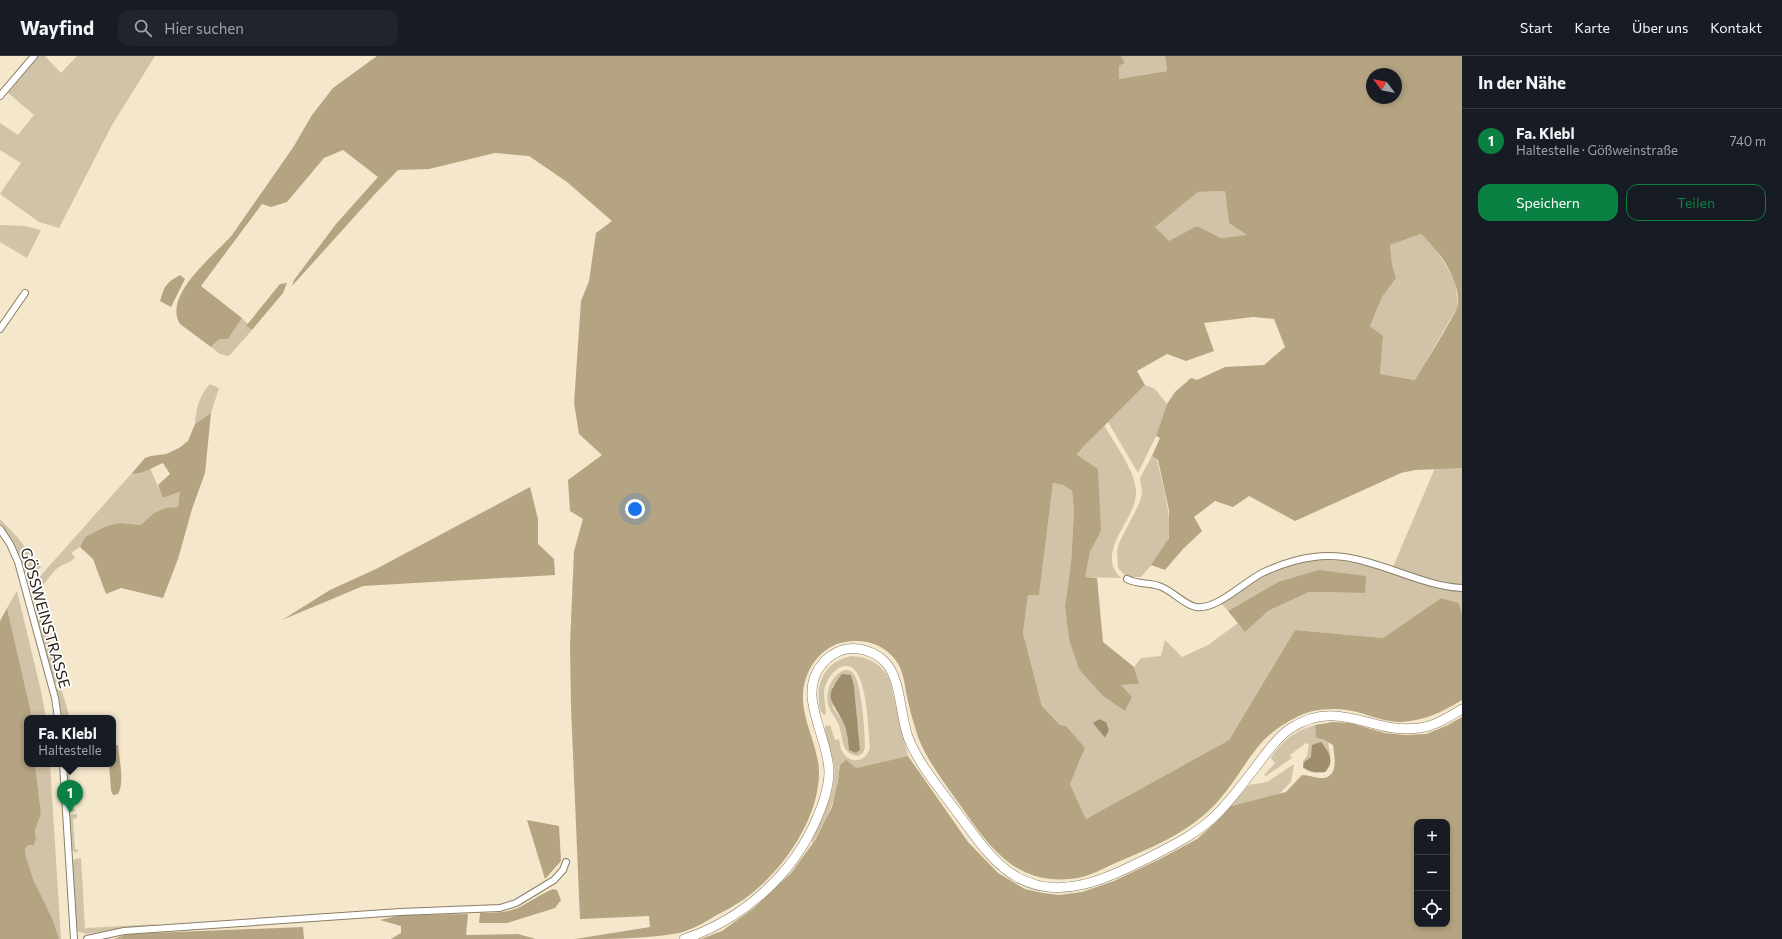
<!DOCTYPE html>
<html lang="de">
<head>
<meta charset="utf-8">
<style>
	:root { --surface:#171b24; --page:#20242c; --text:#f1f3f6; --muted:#9ea1a6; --line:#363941; --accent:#0b8043 }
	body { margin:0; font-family:Commissioner,sans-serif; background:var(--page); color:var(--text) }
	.controls { position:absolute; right:12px; bottom:12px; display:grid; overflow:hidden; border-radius:8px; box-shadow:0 2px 6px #0003 }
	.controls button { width:36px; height:36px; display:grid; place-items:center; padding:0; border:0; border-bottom:1px solid var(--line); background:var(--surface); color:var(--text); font:20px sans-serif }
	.compass { position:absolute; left:1366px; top:12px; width:36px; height:36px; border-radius:50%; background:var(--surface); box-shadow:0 2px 6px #0003; rotate:302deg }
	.you { position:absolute; left:635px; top:453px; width:14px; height:14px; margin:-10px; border:3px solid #fff; border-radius:50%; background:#1a73e8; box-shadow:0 0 0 6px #1a73e833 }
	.badge { display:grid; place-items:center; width:26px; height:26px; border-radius:50%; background:var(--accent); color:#fff; font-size:13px; font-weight:700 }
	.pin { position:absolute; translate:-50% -33px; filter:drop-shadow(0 1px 2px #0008) }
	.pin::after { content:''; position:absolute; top:21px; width:14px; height:12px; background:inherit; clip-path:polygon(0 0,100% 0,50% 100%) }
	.popup { position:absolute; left:24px; top:659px; width:92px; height:52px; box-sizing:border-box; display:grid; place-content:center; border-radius:8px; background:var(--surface); filter:drop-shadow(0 1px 3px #0005); font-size:13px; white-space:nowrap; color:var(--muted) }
	.popup b { font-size:15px; color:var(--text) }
	.popup::after { content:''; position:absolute; left:50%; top:100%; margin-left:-8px; border:8px solid transparent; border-top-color:var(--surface) }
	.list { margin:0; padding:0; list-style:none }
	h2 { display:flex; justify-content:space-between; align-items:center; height:52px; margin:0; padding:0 16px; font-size:17px }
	h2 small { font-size:13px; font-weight:400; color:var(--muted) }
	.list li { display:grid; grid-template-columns:26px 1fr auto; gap:12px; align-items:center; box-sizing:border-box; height:64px; padding:0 16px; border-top:1px solid var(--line) }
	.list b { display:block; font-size:15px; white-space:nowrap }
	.list p { margin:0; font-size:13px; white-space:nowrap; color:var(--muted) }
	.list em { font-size:13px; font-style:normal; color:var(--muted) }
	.actions { display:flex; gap:8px; padding:12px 16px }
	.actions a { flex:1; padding:9px 0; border:1px solid var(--accent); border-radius:12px; text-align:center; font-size:14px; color:var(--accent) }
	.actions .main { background:var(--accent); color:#fff }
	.icon { flex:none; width:22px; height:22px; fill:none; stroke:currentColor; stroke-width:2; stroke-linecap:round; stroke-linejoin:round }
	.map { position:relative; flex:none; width:1462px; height:883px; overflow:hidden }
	header { display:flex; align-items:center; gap:24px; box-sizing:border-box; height:56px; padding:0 20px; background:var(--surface); border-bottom:1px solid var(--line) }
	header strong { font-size:19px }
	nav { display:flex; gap:22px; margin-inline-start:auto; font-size:14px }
	.search { width:280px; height:36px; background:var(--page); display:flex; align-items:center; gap:10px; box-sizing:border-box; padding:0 14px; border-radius:12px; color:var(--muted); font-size:15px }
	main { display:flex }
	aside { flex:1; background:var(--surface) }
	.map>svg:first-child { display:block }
	.green { fill:#d1c3a7; fill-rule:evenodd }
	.forest { fill:#b5a482; fill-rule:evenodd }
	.water { fill:#9e8d6c }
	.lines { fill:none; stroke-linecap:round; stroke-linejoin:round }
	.minor-casing { stroke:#8a7e66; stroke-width:8 }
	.secondary-casing { stroke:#8a7e66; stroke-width:10 }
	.minor { stroke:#fff; stroke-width:6 }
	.secondary { stroke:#fff; stroke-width:9 }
	.labels { text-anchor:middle; stroke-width:3.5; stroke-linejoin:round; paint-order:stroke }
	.street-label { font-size:15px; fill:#241f15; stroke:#fff }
</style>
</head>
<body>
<header>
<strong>Wayfind</strong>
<div class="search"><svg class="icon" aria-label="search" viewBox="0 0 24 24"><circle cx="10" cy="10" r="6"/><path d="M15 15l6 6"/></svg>Hier suchen</div>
<nav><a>Start</a><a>Karte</a><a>Über uns</a><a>Kontakt</a></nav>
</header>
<main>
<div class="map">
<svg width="1462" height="883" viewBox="0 0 1462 883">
	<rect width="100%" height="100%" fill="#f4e7cc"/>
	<g class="green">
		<path d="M37,0h8l16,17 16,-17h78l-43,69 -53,103 -20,-6 -39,-28 21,-31 -21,-13v-27l18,12 16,-20 -27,-23z"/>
		<path d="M1121,0h44l2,15 -48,8v-13l6,-3z"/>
		<path d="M1225,135l4,32 19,12 -27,3 -24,-12 -29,16 -13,-15 43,-35z"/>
		<path d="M0,169l25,1 16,4 -14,28 -27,-16z"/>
		<path d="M1421,178l12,11 22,35 3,26 -43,74 -35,-6 3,-38 -13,-10 12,-29 14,-19 -4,-14 -2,-19z"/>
		<path d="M242,262l6,6 -2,2 6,4 -22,25 -3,1 -7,-2 -9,-7 8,-8h9z"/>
		<path d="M210,328l9,4 -8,25 -16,11c1,-16 4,-28 15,-40z"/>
		<path d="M1145,329l10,4 12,15 -11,32 -18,37 -30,-51z"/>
		<path d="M1104,369c10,18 31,45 32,66 2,28 -43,60 -15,87l-37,-1 6,-25 11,-21 -24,-75 7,-10z"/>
		<path d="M1152,400l5,4c4,18 17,63 11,79 -4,12 -18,28 -27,38h-14l-9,-9 -1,-16 2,-9 21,-41 2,-10 -2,-14z"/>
		<path d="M150,412l13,30 18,-6 -3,15c-19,2 -23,7 -37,18l-21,-2 -36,16 -4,8 -9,6 4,4c-4,6 -10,6 -16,10 -8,5 -19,26 -26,26l-1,-4 3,-7 97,-109c7,3 13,-1 18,-5z"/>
		<path d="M1435,412h27v117l-32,-6 -37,-12z"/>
		<path d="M1053,427l10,2 9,6 2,21 -3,50 -6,44 4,34 10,29 46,42 7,-14 -12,-12 19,-1 -5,-17 7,-9 20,-2 4,-16 17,17 26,-12 30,-22 7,8 23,-20 41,-19 56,1 -87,-11 -50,29 -8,-9c21,-13 43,-29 67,-37 31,-9 65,-5 96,5 26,8 52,18 79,21v23l-3,-11 -18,-5 -58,40 -88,-8 -66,110 -143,79 -16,-35 15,-36 -25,-23 -18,-19 -19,-73 5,-38 11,-1zM1099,663l7,3 3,8 -4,8 -12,-15z"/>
		<path d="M0,463l17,18 24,30 -11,10 -3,-1 -10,-26 -17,-26z"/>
		<path d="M17,535l24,100 5,27h-15l-24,-110z"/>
		<path d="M44,542l4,14 -5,3 17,68h-7l-19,-71 4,-10z"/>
		<path d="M852,600c18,1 31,9 38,25l18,75 -52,12 -16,-3c-3,29 -11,56 -28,79v-4c10,-25 25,-47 22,-75 -1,-9 -10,-33 -9,-39l5,-1 5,15 4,-1c1,4 1,9 3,12 8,14 25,12 28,-5 -2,-16 -2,-82 -25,-80 -7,0 -15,9 -18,16 -7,12 1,25 -2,33 -5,-2 -6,-8 -6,-13 -3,-24 10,-42 33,-46z"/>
		<path d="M844,614c4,0 7,0 9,3 9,10 12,61 12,75l-2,5 -5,3c-19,-2 -14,-20 -20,-33 -3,-6 -7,-10 -9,-16 -5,-14 2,-31 15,-37zM842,619h8l4,11 6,64 -4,3 -7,-4 -2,-15 -4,-12 -10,-14 -1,-21z"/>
		<path d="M61,632l9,30h-9l-6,-29z"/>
		<path d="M1315,669l1,13 12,4c2,11 8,32 -10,31 -5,0 -11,-2 -15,-5v-7l4,-5 2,-12 -3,-1 -16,12 2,3 -26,18 -2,-1 11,-12 -4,-5c10,-17 25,-28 44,-33zM1311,701l19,10 -5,5 -7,1 -14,-11z"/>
		<path d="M35,708h15l11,175h-2l-6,-19 -19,-39 -8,-24 -1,-8 3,-4h6l2,-6 -1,-9 6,-16z"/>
		<path d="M65,708h4l3,43 4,4 -7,1z"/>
		<path d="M1294,708l-3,18 -12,12 -48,12 18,-21 18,-3z"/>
		<path d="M77,758v4l-4,1 2,31 4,-1 -3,4 -4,-3 -3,-35z"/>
		<path d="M81,802l4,70 73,-4 -72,10 -9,-3 -5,-68 3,-4z"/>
	</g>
	<g class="forest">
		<path d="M377,0h744l4,7 -6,3v13l48,-8 -2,-15h297v412l-47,2 -14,3 -106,48 -46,-25 -16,11 -18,-6 -21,16 8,14 -19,18 -18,21 -14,-5 18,-27v-28l-11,-50 -6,-4 8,-18 -4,-2 11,-32 8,-12 16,-14 6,2 28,-13 39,-2 21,-18 -11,-28 -21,-2 -49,6 10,28 -28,10 -19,-7 -30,17 8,14 -61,61 -7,9 21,14 3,62 -11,21 -5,25 12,1 6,64 31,25 5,17 -18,1 11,12 -7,14 -23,-16 -23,-26 -10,-29 -4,-34 6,-44 3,-50 -2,-21 -9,-6 -10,-2 -14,112h-11l-5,38 19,73 18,19 6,1 19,22 -15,36 16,35 143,-79 66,-110 88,8 58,-40 18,5 3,11v86c-19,12 -39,21 -61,22 -15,0 -30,-6 -44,-10 -21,-5 -45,-4 -64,7 -11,6 -23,14 -31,23 -16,18 -27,40 -43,58 -26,30 -63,46 -99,61 -14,6 -28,14 -42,17 -13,2 -27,2 -39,-1 -39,-9 -62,-49 -84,-79 -14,-20 -28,-38 -37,-61 -3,-11 -7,-21 -9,-32 -4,-14 -4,-31 -12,-43 -11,-17 -32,-24 -52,-20 -24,4 -40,27 -42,51 -2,28 17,54 16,83 -2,47 -39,98 -76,124 -9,6 -19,11 -28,16 -11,7 -24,14 -36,17 -33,6 -69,6 -104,6l75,-12 -1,-11 -69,3 -9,-212 -1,-62 4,-94 9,-32 -13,-8 -2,-31 34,-25 -23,-21 -5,-31 7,-102 8,-20 7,-48 16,-12 -45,-39 -38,-26 -34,-3 -66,16 -31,1 -24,25 -82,91 2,-6 42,-56 42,-47 -35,-27 -19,8 -37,44 -16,5 -9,-3 -61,82 41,32 -14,21h-9l-8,8 -31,-23c-18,-29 36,-70 52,-89l62,-89 18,-31 21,-27zM1372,18h24v24h-24zM1225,135l4,32 18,12 -26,3 -24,-12 -28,15 -14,-14 43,-35zM1421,178c18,17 39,44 37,71 -1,7 -37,65 -43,75l-35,-6 3,-38 -13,-10 12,-29 14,-19 -4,-14 -2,-19z"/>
		<path d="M180,219l5,4 -14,28 -11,-6c5,-16 5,-17 20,-26z"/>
		<path d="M287,227l-4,10 -31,37 -6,-4 34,-42z"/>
		<path d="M211,357l-6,60 -13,36 -14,50 -15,39 -42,-10 -15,6 -13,-35 -13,-12 4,-8 3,-3 20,-10 13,-3 21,2 13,-12 12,-5 12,-1 2,-15 -17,6 -5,-13 12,-11 -7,-11c-9,3 -23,14 -31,10l13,-15 6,-2 15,-2 13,-6 9,-7 7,-17z"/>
		<path d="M530,431l8,32v25l16,15 1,16 -192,11 -81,34 48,-30 46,-21z"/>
		<path d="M1319,514l47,6 -1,17 -56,-1 -41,19 -23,21 -17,-21 50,-29z"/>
		<path d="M7,552l23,101 1,9h-4v46h8l6,50 -6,16 1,9 -2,6h-6l-3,4 1,8 8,24 19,39 6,19h-59v-318z"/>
		<path d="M1462,661v222h-761l21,-8 32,-23 37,-35 25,-34 16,-32 6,-26 2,-16 6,-5 10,8 52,-12 60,86 30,31 27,16 18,4 16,2 23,-3 32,-11 48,-23 35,-19 17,-15 17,-18 55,-14 16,-17c7,0 16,4 23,3 14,-4 9,-23 8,-33l-9,-5 -8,-2 -1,-13 18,-3 17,1 35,10 20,2 21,-1 20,-8zM1417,766h30v102h-30z"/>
		<path d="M118,689c1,14 7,37 0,49l-5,1 -2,-5 -2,-26h4v-18z"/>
		<path d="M527,764l32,6 2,35 -16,18z"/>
		<path d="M553,833l4,1 4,10 -6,8 -48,15h-28l1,-10c13,0 27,0 40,-6 11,-6 21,-13 33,-18z"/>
		<path d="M468,858l-2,21 52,-1 18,5h-145l10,-6v-7l-21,-6 21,-5z"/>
		<path d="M303,871l1,12h-190l13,-5z"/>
	</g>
	<g class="water">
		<path d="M842,618l9,1 3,11 6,64 -4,3 -7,-3c-1,-10 -2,-20 -6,-28 -12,-24 -20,-24 -1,-48z"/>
		<path d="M1099,663l7,3 3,8 -4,8 -12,-15z"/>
		<path d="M1321,686c8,10 14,19 4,30 -7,1 -16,0 -22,-5l1,-5 7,-5 1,-12z"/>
	</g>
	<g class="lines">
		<defs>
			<g id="minor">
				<path d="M0,40l34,-40"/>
				<path d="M0,273l25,-36"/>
				<path d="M0,473l10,15 8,18 37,136 3,20"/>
				<path d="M1127,523c11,6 21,3 32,7 13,4 25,19 37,21 21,3 48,-25 66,-34 17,-8 34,-14 52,-16 53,-7 97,28 148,31"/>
				<path d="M63,708l11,175"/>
				<path d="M87,883l37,-8 276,-19 100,-4 16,-5 38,-23 9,-10 3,-8"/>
			</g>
			<path id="secondary" d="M684,883c58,-19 109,-64 133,-121 6,-14 12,-30 12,-46 0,-35 -34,-78 -6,-109 5,-6 11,-10 19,-13 16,-4 33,1 44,13 15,17 14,52 22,74 10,26 29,48 45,70 19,24 37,55 64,70 45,26 94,-1 135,-21 24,-12 47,-24 65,-42 14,-14 26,-31 38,-46 11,-14 22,-31 36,-40 48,-31 81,7 128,0 16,-2 30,-11 43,-19"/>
		</defs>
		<use href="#minor" class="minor-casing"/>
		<use href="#secondary" class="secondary-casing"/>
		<use href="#minor" class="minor"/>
		<use href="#secondary" class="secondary"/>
	</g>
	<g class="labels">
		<g class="street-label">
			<text transform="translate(45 562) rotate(74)" y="5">GÖSSWEINSTRASSE</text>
		</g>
	</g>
</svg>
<div class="controls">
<button>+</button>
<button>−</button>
<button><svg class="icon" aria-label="locate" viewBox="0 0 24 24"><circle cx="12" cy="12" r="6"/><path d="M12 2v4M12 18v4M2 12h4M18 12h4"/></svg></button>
</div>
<svg class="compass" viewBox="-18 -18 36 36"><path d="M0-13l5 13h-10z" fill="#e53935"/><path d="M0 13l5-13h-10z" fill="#9ea1a6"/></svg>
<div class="you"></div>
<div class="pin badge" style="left:70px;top:757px">1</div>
<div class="popup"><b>Fa. Klebl</b>Haltestelle</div>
</div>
<aside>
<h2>In der Nähe<small></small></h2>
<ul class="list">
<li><span class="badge">1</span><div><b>Fa. Klebl</b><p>Haltestelle · Gößweinstraße</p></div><em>740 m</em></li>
</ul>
<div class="actions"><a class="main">Speichern</a><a>Teilen</a></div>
</aside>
</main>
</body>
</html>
